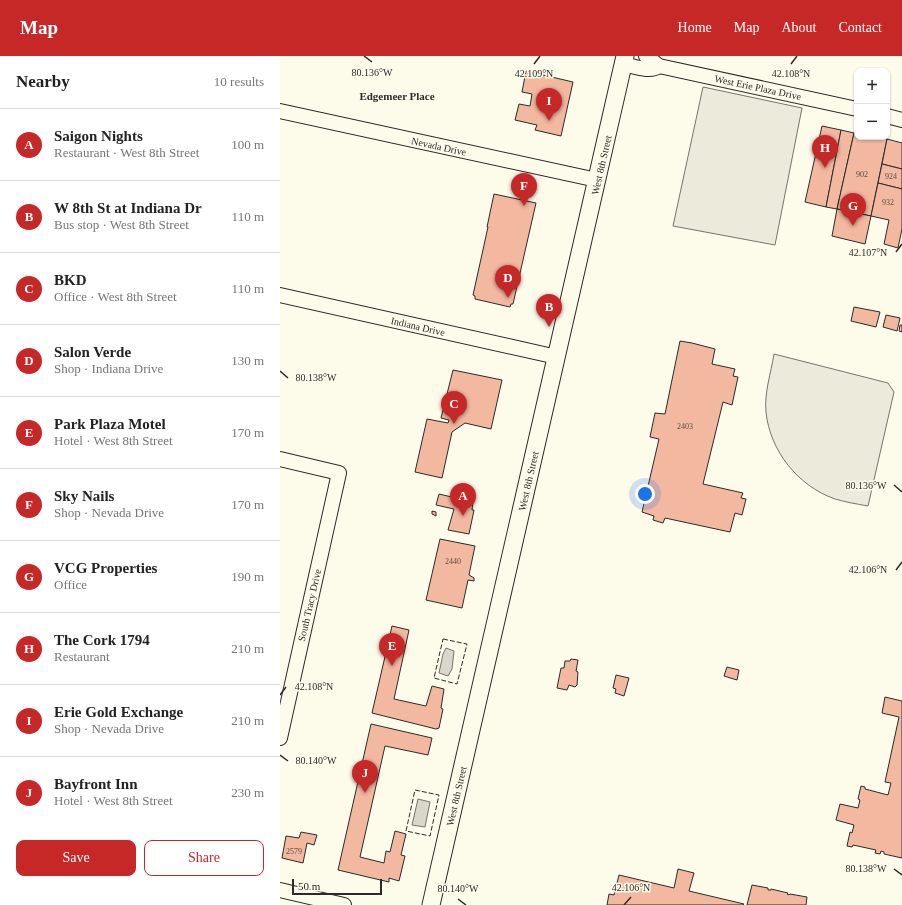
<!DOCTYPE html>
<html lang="en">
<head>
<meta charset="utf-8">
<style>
	:root { --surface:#fff; --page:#f2f2f2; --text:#222; --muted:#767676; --line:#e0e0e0; --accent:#c62828 }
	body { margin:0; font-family:Georgia,serif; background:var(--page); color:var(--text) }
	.controls { position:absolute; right:12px; top:12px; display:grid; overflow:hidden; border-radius:8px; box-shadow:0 1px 3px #0004 }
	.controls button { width:36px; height:36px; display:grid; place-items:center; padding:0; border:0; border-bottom:1px solid var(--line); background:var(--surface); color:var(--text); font:20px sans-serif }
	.scale { position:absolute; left:12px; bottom:10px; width:90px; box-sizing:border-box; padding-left:4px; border:2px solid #2b2b2b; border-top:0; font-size:11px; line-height:14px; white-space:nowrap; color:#2b2b2b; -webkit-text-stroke:3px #fdfbea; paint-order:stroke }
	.you { position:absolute; left:365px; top:438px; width:14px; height:14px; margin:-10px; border:3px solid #fff; border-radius:50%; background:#1a73e8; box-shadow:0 0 0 6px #1a73e833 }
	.badge { display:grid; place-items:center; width:26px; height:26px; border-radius:50%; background:var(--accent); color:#fff; font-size:13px; font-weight:700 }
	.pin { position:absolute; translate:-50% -33px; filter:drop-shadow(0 1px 2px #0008) }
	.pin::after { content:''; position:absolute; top:21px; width:14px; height:12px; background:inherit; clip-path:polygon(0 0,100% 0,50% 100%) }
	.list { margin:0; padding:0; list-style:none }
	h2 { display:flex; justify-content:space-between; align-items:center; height:52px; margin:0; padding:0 16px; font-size:17px }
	h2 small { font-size:13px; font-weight:400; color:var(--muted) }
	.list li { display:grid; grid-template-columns:26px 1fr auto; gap:12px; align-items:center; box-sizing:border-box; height:72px; padding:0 16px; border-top:1px solid var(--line) }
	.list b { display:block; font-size:15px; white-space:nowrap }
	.list p { margin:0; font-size:13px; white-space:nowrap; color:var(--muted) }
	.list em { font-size:13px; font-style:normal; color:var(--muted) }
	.actions { display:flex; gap:8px; padding:12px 16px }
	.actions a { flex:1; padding:9px 0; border:1px solid var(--accent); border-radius:8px; text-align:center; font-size:14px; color:var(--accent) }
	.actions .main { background:var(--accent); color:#fff }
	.map { position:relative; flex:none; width:622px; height:849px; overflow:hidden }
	header { display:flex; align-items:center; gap:24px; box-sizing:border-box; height:56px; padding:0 20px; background:var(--accent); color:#fff }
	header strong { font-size:19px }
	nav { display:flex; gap:22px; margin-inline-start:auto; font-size:14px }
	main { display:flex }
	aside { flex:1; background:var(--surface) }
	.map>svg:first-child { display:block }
	.green { fill:#ecebdb; stroke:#74746e }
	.water { fill:#d8d7c9; stroke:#74746e }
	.building { fill:#f2b8a0; stroke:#2b2b2b }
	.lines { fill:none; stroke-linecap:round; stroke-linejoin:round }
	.minor-casing { stroke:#2b2b2b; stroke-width:16 }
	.major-casing { stroke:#2b2b2b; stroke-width:19 }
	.minor { stroke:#fdfbea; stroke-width:14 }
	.major { stroke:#fdfbea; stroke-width:17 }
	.fence { stroke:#2b2b2b; stroke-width:1; stroke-dasharray:5 2; stroke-linecap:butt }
	.ticks { fill:none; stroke:#2b2b2b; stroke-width:1.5 }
	.labels { text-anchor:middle; stroke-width:3; stroke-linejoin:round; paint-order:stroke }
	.number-label { font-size:8px; fill:#5d4e48 }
	.street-label { font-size:10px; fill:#2b2b2b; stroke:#fdfbea }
	.neighbourhood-label { font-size:11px; font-weight:bold; fill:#2b2b2b; stroke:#fdfbea }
	.ticks-label { font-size:10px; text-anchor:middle; fill:#2b2b2b; stroke:#fdfbea; stroke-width:3; stroke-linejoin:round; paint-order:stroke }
</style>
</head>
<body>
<header>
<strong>Map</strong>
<nav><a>Home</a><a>Map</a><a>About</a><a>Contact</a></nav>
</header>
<main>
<aside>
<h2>Nearby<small>10 results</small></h2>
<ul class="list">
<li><span class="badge">A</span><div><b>Saigon Nights</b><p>Restaurant · West 8th Street</p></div><em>100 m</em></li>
<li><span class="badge">B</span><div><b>W 8th St at Indiana Dr</b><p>Bus stop · West 8th Street</p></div><em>110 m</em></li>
<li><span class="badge">C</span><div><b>BKD</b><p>Office · West 8th Street</p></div><em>110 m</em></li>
<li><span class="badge">D</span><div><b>Salon Verde</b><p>Shop · Indiana Drive</p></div><em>130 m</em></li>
<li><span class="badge">E</span><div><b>Park Plaza Motel</b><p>Hotel · West 8th Street</p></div><em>170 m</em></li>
<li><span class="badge">F</span><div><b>Sky Nails</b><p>Shop · Nevada Drive</p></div><em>170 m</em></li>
<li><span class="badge">G</span><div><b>VCG Properties</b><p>Office</p></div><em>190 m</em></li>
<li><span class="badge">H</span><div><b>The Cork 1794</b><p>Restaurant</p></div><em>210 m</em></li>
<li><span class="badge">I</span><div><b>Erie Gold Exchange</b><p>Shop · Nevada Drive</p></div><em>210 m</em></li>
<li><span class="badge">J</span><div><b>Bayfront Inn</b><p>Hotel · West 8th Street</p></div><em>230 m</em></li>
</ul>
<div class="actions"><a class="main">Save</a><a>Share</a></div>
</aside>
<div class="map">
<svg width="622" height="849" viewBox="0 0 622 849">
	<rect width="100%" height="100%" fill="#fdfbea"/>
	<g class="green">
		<path d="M423,31l99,21 -27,137 -102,-19z"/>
		<path d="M494,298l114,29 6,9 -26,114c-11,-2 -23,-4 -33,-7 -37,-13 -65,-48 -69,-87 -2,-19 5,-39 8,-58z"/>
	</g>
	<g class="water">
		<path d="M166,592l8,3 -2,18 -4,7 -9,-3 4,-19z"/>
		<path d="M138,743l12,3 -5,25 -13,-2z"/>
	</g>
	<g class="building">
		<path d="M246,15l47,11 -12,54 -26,-6 2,-5 -22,-5 4,-16 11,2 2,-12 -10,-2z"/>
		<path d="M542,70l19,4 -15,77 -21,-5z"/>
		<path d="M561,74l13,3 -17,76 -11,-2z"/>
		<path d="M574,77h3v4h18l12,2 -16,77 -34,-7z"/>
		<path d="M607,83l15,4v26l-20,-5z"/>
		<path d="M602,108l20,5v20l-24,-6z"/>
		<path d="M598,127l24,6v40l-4,19 -14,-4 5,-24 -18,-4z"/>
		<path d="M214,138l42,9 -23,101h-2l-1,3 -35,-8v-3l-2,-1 15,-68h-1z"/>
		<path d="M557,153l34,7 -6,28 -33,-8z"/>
		<path d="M574,251l26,5 -4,15 -25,-6z"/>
		<path d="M606,259l14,3 -3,13 -14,-4z"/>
		<path d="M620,269h2v7l-3,-1z"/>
		<path d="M400,285l12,2 23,6 -3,15 23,5 -2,7 5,1 -6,28 -9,-3 -20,82 40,9 -2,5 5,1 -4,16 -7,-2 -5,19 -65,-14 -2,5 -10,-3 1,-4 -12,-4 17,-73 -9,-2 5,-24 10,1z"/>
		<path d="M173,314l49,10 -11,49 -26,-6 -13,9 -10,46 -27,-6 12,-53 21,4 1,-3 -8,-2z"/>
		<path d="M159,438l34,8 -1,8h2l-5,24 -21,-4 6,-21 -18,-4z"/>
		<path d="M152,455l4,1v4l-4,-2z"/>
		<path d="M160,483l35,7 -6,29 5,3v3l-6,-1 -6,28 -36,-8z"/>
		<path d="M112,570l17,4 -15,69 32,7 6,-20 12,3 -3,19 2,1 -4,19 -3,1 -64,-16z"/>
		<path d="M291,603l7,1 -2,11 2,1 -1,13 -2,2 -6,-2 -2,5 -10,-2 4,-20h3l1,-7h5z"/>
		<path d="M447,611l12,3 -2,10 -13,-4z"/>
		<path d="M336,619l13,3 -5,18 -9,-3 1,-4 -3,-1z"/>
		<path d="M605,641l17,4v157l-18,-4v-2l-3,-1 -1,3 -5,-1 1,-3 -23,-5 -1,2 -5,-1 3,-14 2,1 2,-8 -18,-5 4,-16 18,4 2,-8 -2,-1 3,-13 4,1v2l23,6 3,-12 -6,-1 14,-65 -17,-4z"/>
		<path d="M91,668l61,14 -4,17 -43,-9 -25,111 24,6 2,-12 4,1 5,-21 11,3 -5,21 4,1 -6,25 -10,-3v4l-51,-12z"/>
		<path d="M21,776l16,3 -3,10 -7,-2 -4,20 -21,-5 4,-22 13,2z"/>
		<path d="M398,813l16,4 -5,18 55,13 -1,1h-136l2,-11 5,1 5,-20 55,13z"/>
		<path d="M472,829l16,3v2h3v-1l17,4 -1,1 2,1 1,-1 17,3 -1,8h-59z"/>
	</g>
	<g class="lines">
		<defs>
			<g id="minor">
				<path d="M366,0l13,10 198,43"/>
				<path d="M343,8c11,2 27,9 36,2"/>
				<path d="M0,55l317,69"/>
				<path d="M607,60l15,4"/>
				<path d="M0,239l277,62"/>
				<path d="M0,403l59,14 -59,265"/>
				<path d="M0,834l64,15"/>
			</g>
			<path id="major" d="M151,849l194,-849"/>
		</defs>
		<use href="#minor" class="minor-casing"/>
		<use href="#major" class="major-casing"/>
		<use href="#minor" class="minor"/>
		<use href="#major" class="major"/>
		<g class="fence">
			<path d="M163,583l24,5 -10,40 -23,-6z"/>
			<path d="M135,734l24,5 -9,41 -24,-5z"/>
		</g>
	</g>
	<path class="ticks" d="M84,0l8,6M254,8l6,-8M511,8l6,-8M616,196l6,-8M0,315l8,7M614,429l8,7M616,514l6,-8M0,639l6,-8M0,699l8,6M614,813l8,6M178,843l8,6M344,849l7,-8"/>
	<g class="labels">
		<g class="number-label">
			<text x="582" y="121">902</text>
			<text x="611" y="123">924</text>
			<text x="608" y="149">932</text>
			<text x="405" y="373">2403</text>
			<text x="173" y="508">2440</text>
			<text x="14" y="798">2579</text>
		</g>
		<g class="street-label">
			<text transform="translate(478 31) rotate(12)" y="4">West Erie Plaza Drive</text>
			<text transform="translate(159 90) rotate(12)" y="4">Nevada Drive</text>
			<text transform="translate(321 109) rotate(-77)" y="4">West 8th Street</text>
			<text transform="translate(138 270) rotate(13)" y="4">Indiana Drive</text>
			<text transform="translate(248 425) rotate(-77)" y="4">West 8th Street</text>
			<text transform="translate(29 549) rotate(-77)" y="4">South Tracy Drive</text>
			<text transform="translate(176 740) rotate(-77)" y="4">West 8th Street</text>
		</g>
		<g class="neighbourhood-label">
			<text x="117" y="44">Edgemeer Place</text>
		</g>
	</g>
	<g class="ticks-label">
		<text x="92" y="20">80.136°W</text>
		<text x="254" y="21">42.109°N</text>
		<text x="511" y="21">42.108°N</text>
		<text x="588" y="200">42.107°N</text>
		<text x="36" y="325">80.138°W</text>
		<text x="586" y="433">80.136°W</text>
		<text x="588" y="517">42.106°N</text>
		<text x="34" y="634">42.108°N</text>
		<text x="36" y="708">80.140°W</text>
		<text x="586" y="816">80.138°W</text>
		<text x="351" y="835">42.106°N</text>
		<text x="178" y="836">80.140°W</text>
	</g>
</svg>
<div class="controls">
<button>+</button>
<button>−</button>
</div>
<div class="scale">50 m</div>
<div class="you"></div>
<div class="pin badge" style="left:183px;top:460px">A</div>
<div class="pin badge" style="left:269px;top:271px">B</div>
<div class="pin badge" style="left:174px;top:368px">C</div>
<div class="pin badge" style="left:228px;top:242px">D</div>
<div class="pin badge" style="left:112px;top:610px">E</div>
<div class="pin badge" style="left:244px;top:150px">F</div>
<div class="pin badge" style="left:573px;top:170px">G</div>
<div class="pin badge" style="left:545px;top:112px">H</div>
<div class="pin badge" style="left:269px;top:65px">I</div>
<div class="pin badge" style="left:85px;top:737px">J</div>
</div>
</main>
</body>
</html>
